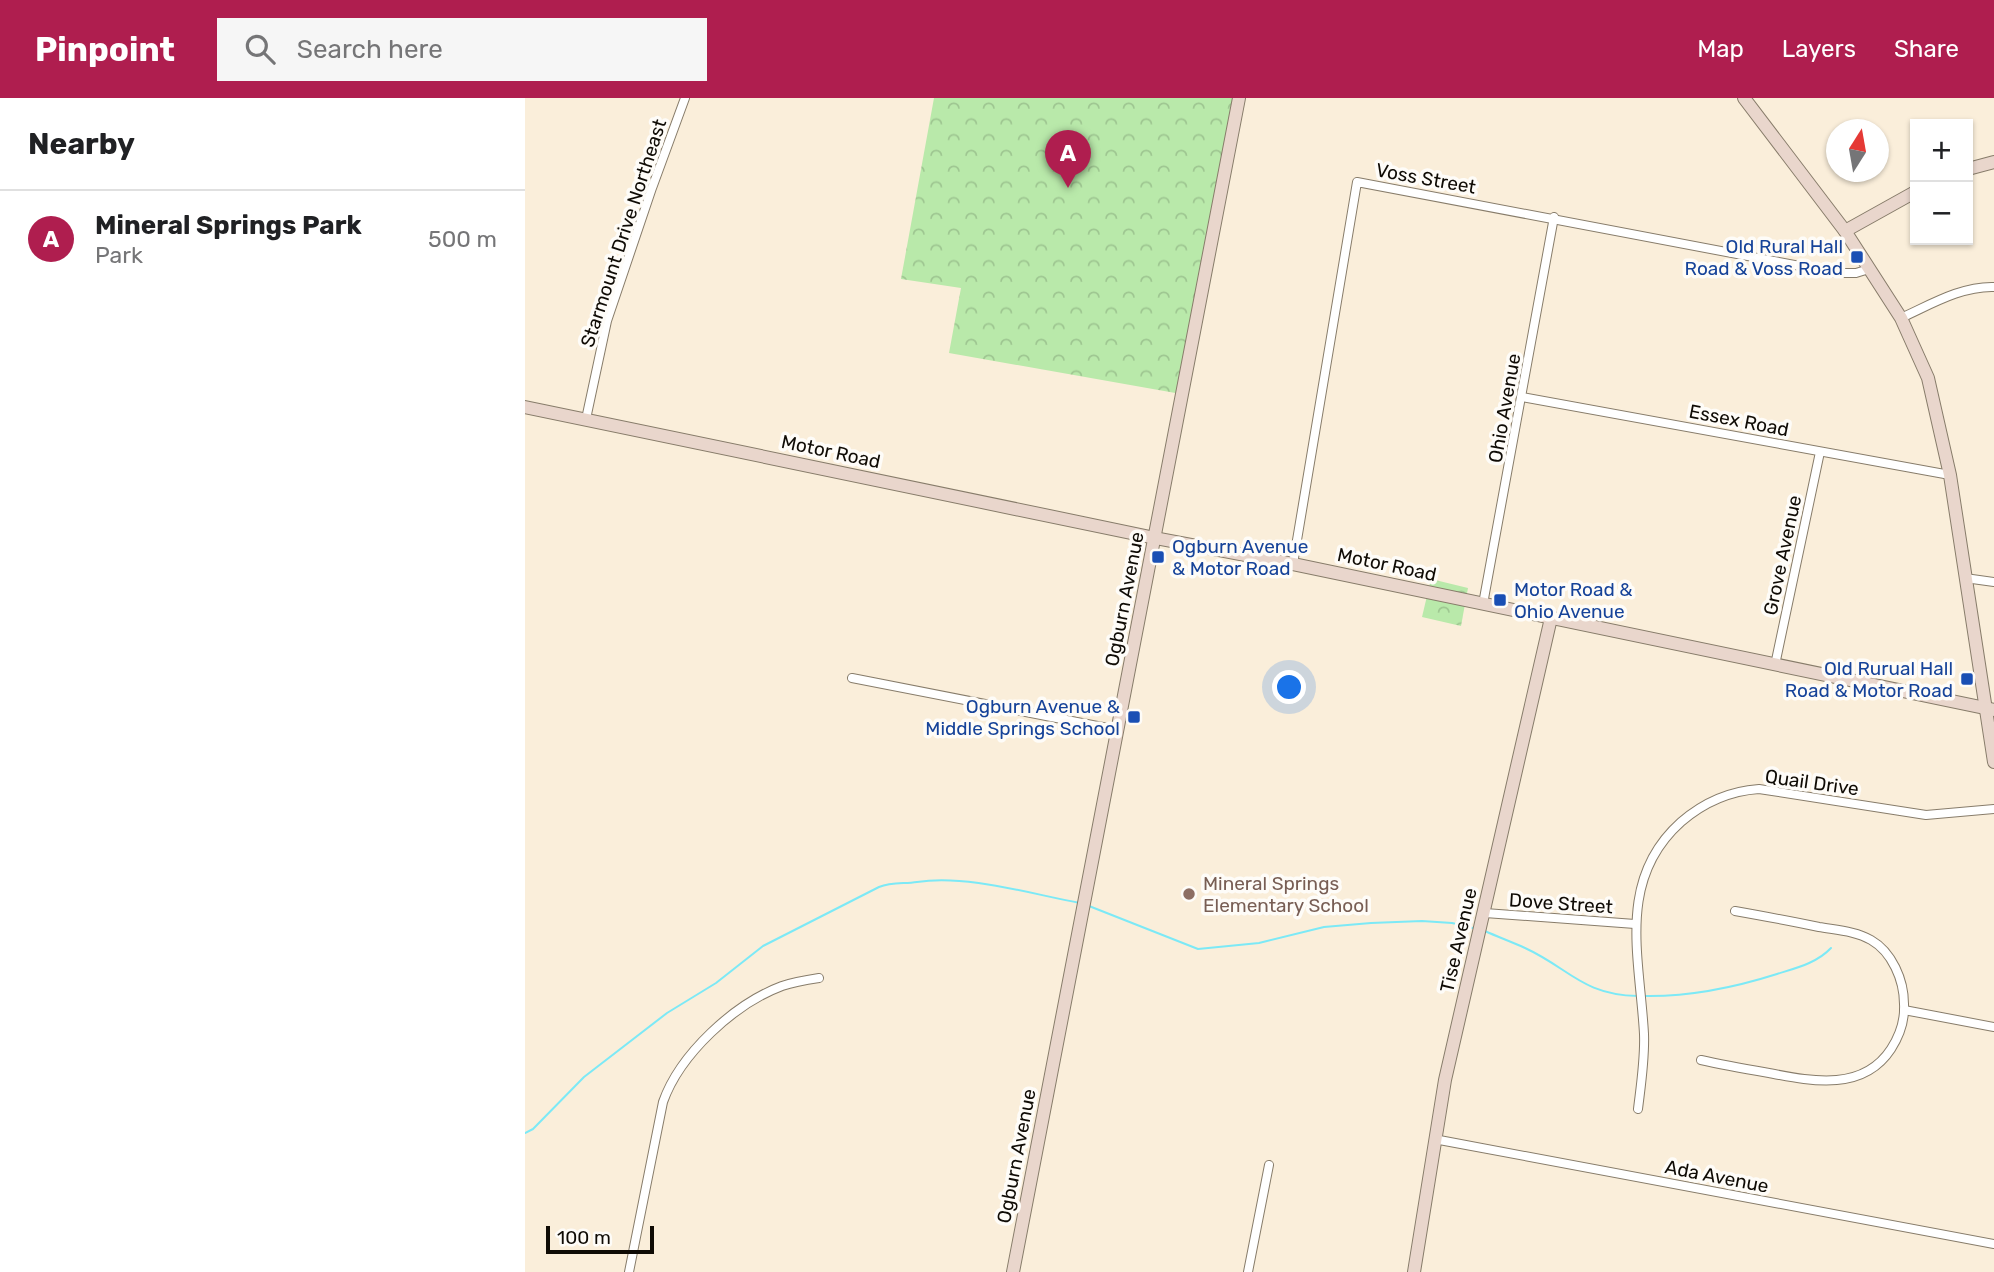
<!DOCTYPE html>
<html lang="en">
<head>
<meta charset="utf-8">
<style>
	:root { --surface:#fff; --page:#f6f6f6; --text:#202124; --muted:#757577; --line:#e0e0e0; --accent:#af1e4f }
	body { margin:0; font-family:Rubik,sans-serif; background:var(--page); color:var(--text) }
	.controls { position:absolute; right:21px; top:21px; display:grid; overflow:hidden; border-radius:0px; box-shadow:0 2px 5px #0004 }
	.controls button { width:63px; height:63px; display:grid; place-items:center; padding:0; border:0; border-bottom:2px solid var(--line); background:var(--surface); color:var(--text); font:35px sans-serif }
	.compass { position:absolute; left:1301px; top:21px; width:63px; height:63px; border-radius:50%; background:var(--surface); box-shadow:0 2px 5px #0004; rotate:11deg }
	.scale { position:absolute; left:21px; bottom:18px; width:108px; box-sizing:border-box; padding-left:7px; border:4px solid #0f0b05; border-top:0; font-size:19px; line-height:24px; white-space:nowrap; color:#0f0b05; -webkit-text-stroke:5px #fefcf8; paint-order:stroke }
	.you { position:absolute; left:765px; top:590px; width:24px; height:24px; margin:-18px; border:5px solid #fff; border-radius:50%; background:#1a73e8; box-shadow:0 0 0 10px #1a73e833 }
	.badge { display:grid; place-items:center; width:46px; height:46px; border-radius:50%; background:var(--accent); color:#fff; font-size:23px; font-weight:700 }
	.pin { position:absolute; translate:-50% -58px; filter:drop-shadow(0 2px 4px #0008) }
	.pin::after { content:''; position:absolute; top:37px; width:24px; height:21px; background:inherit; clip-path:polygon(0 0,100% 0,50% 100%) }
	.list { margin:0; padding:0; list-style:none }
	h2 { display:flex; justify-content:space-between; align-items:center; height:91px; margin:0; padding:0 28px; font-size:30px }
	h2 small { font-size:23px; font-weight:400; color:var(--muted) }
	.list li { display:grid; grid-template-columns:46px 1fr auto; gap:21px; align-items:center; box-sizing:border-box; height:98px; padding:0 28px; border-top:2px solid var(--line) }
	.list b { display:block; font-size:26px; white-space:nowrap }
	.list p { margin:0; font-size:23px; white-space:nowrap; color:var(--muted) }
	.list em { font-size:23px; font-style:normal; color:var(--muted) }
	.icon { flex:none; width:38px; height:38px; fill:none; stroke:currentColor; stroke-width:2; stroke-linecap:round; stroke-linejoin:round }
	.map { position:relative; flex:none; width:1469px; height:1174px; overflow:hidden }
	header { display:flex; align-items:center; gap:42px; box-sizing:border-box; height:98px; padding:0 35px; background:var(--accent); color:#fff }
	header strong { font-size:33px }
	nav { display:flex; gap:38px; margin-inline-start:auto; font-size:24px }
	.search { width:490px; height:63px; background:var(--page); display:flex; align-items:center; gap:18px; box-sizing:border-box; padding:0 24px; border-radius:0px; color:var(--muted); font-size:26px }
	main { display:flex }
	aside { flex:1; background:var(--surface) }
	.map>svg:first-child { display:block }
	.park { fill:url(#park-crowns) }
	.lines { fill:none; stroke-linecap:round; stroke-linejoin:round }
	.stream { stroke:#7ce9f6; stroke-width:2 }
	.street-casing { stroke:#877c6a; stroke-width:10 }
	.secondary-casing { stroke:#877c6a; stroke-width:14 }
	.street { stroke:#fff; stroke-width:8 }
	.secondary { stroke:#e9d6cc; stroke-width:12 }
	.transit-dot { fill:#1a4fb4; stroke:#fefcf8; stroke-width:2.5 }
	.education-dot { fill:#8d6e63; stroke:#fefcf8; stroke-width:2.5 }
	.labels { text-anchor:middle; stroke-width:7; stroke-linejoin:round; paint-order:stroke }
	.street-label { font-size:19px; fill:#0f0b05; stroke:#fefcf8 }
	.transit-label { font-size:19px; fill:#164399; stroke:#fefcf8; text-anchor:end }
	.education-label { font-size:19px; fill:#785e54; stroke:#fefcf8; text-anchor:start }
</style>
</head>
<body>
<header>
<strong>Pinpoint</strong>
<div class="search"><svg class="icon" aria-label="search" viewBox="0 0 24 24"><circle cx="10" cy="10" r="6"/><path d="M15 15l6 6"/></svg>Search here</div>
<nav><a>Map</a><a>Layers</a><a>Share</a></nav>
</header>
<main>
<aside>
<h2>Nearby<small></small></h2>
<ul class="list">
<li><span class="badge">A</span><div><b>Mineral Springs Park</b><p>Park</p></div><em>500 m</em></li>
</ul>
</aside>
<div class="map">
<svg width="1469" height="1174" viewBox="0 0 1469 1174">
	<defs>
		<pattern id="park-crowns" width="20" height="18" patternUnits="userSpaceOnUse" patternTransform="scale(1.75)"><rect width="20" height="18" fill="#b9e9aa"/><path d="M2 6a3 3 0 1 1 6 0M12 15a3 3 0 1 1 6 0" fill="none" stroke="#9ec691"/></pattern>
	</defs>
	<rect width="100%" height="100%" fill="#faeeda"/>
	<g class="park">
		<path d="M409,0h302l-55,296 -232,-41 12,-65 -60,-9z"/>
		<path d="M906,481l37,9 -7,38 -39,-9z"/>
	</g>
	<g class="lines">
		<g class="stream">
			<path d="M564,808l109,43 61,-6 65,-16 47,-4 51,-2 30,2 21,5"/>
			<path d="M960,833c13,6 27,11 40,17 44,20 57,47 113,48"/>
			<path d="M1118,898c47,1 90,-8 134,-22 19,-6 40,-11 54,-26"/>
			<path d="M0,1035l8,-4 51,-52 83,-64 49,-30 47,-37 116,-59c13,-5 25,-3 38,-5 49,-8 114,12 163,21"/>
		</g>
		<defs>
			<g id="street">
				<path d="M1376,220c29,-13 60,-32 93,-31"/>
				<path d="M997,299l428,78"/>
				<path d="M61,321l21,-98 45,-133 33,-90"/>
				<path d="M768,466l64,-382 480,91h19l13,-4"/>
				<path d="M1440,480l29,4"/>
				<path d="M958,506l71,-387"/>
				<path d="M1250,567l45,-213"/>
				<path d="M327,580l266,52"/>
				<path d="M960,815l150,11"/>
				<path d="M1379,912l90,17"/>
				<path d="M1176,962c22,5 45,9 68,13 42,8 94,19 122,-24 9,-14 14,-29 13,-45 0,-24 -12,-52 -33,-64 -15,-9 -35,-10 -52,-13 -28,-6 -56,-11 -84,-16"/>
				<path d="M1113,1011c3,-25 7,-50 6,-75 -4,-76 -28,-154 37,-212 22,-19 49,-31 78,-33l167,26 68,-6"/>
				<path d="M909,1041l560,105"/>
				<path d="M104,1174l34,-170c17,-48 71,-98 119,-116 12,-4 24,-6 37,-8"/>
				<path d="M723,1174l21,-107"/>
			</g>
			<g id="secondary">
				<path d="M1219,0l101,133 56,87 27,60 22,97 44,287"/>
				<path d="M1443,71l26,-7"/>
				<path d="M1320,133l70,-39"/>
				<path d="M0,309l630,131 138,26 701,146"/>
				<path d="M488,1174l226,-1174"/>
				<path d="M889,1174l31,-192 106,-462"/>
			</g>
		</defs>
		<use href="#street" class="street-casing"/>
		<use href="#secondary" class="secondary-casing"/>
		<use href="#street" class="street"/>
		<use href="#secondary" class="secondary"/>
	</g>
	<g class="transit-dot">
		<rect x="1325" y="152" width="14" height="14" rx="3.5"/>
		<rect x="626" y="452" width="14" height="14" rx="3.5"/>
		<rect x="968" y="495" width="14" height="14" rx="3.5"/>
		<rect x="1435" y="574" width="14" height="14" rx="3.5"/>
		<rect x="602" y="612" width="14" height="14" rx="3.5"/>
	</g>
	<circle class="education-dot" cx="664" cy="796" r="7"/>
	<g class="labels">
		<g class="street-label">
			<text transform="translate(901 80) rotate(10)" y="7">Voss Street</text>
			<text transform="translate(98 135) rotate(-72)" y="7">Starmount Drive Northeast</text>
			<text transform="translate(979 310) rotate(-80)" y="7">Ohio Avenue</text>
			<text transform="translate(1214 322) rotate(11)" y="7">Essex Road</text>
			<text transform="translate(306 353) rotate(12)" y="7">Motor Road</text>
			<text transform="translate(1257 457) rotate(-78)" y="7">Grove Avenue</text>
			<text transform="translate(862 466) rotate(12)" y="7">Motor Road</text>
			<text transform="translate(599 501) rotate(-79)" y="7">Ogburn Avenue</text>
			<text transform="translate(1287 684) rotate(8)" y="7">Quail Drive</text>
			<text transform="translate(1036 805) rotate(4)" y="7">Dove Street</text>
			<text transform="translate(933 842) rotate(-77)" y="7">Tise Avenue</text>
			<text transform="translate(491 1058) rotate(-79)" y="7">Ogburn Avenue</text>
			<text transform="translate(1192 1078) rotate(11)" y="7">Ada Avenue</text>
		</g>
		<g class="transit-label">
			<text x="1318" y="155">Old Rural Hall<tspan x="1318" dy="22">Road &amp; Voss Road</tspan></text>
			<text x="647" y="455" text-anchor="start">Ogburn Avenue<tspan x="647" dy="22">&amp; Motor Road</tspan></text>
			<text x="989" y="498" text-anchor="start">Motor Road &amp;<tspan x="989" dy="22">Ohio Avenue</tspan></text>
			<text x="1428" y="577">Old Rurual Hall<tspan x="1428" dy="22">Road &amp; Motor Road</tspan></text>
			<text x="595" y="615">Ogburn Avenue &amp;<tspan x="595" dy="22">Middle Springs School</tspan></text>
		</g>
		<g class="education-label">
			<text x="678" y="792">Mineral Springs<tspan x="678" dy="22">Elementary School</tspan></text>
		</g>
	</g>
</svg>
<div class="controls">
<button>+</button>
<button>−</button>
</div>
<svg class="compass" viewBox="-18 -18 36 36"><path d="M0-13l5 13h-10z" fill="#e53935"/><path d="M0 13l5-13h-10z" fill="#757577"/></svg>
<div class="scale">100 m</div>
<div class="you"></div>
<div class="pin badge" style="left:543px;top:90px">A</div>
</div>
</main>
</body>
</html>
